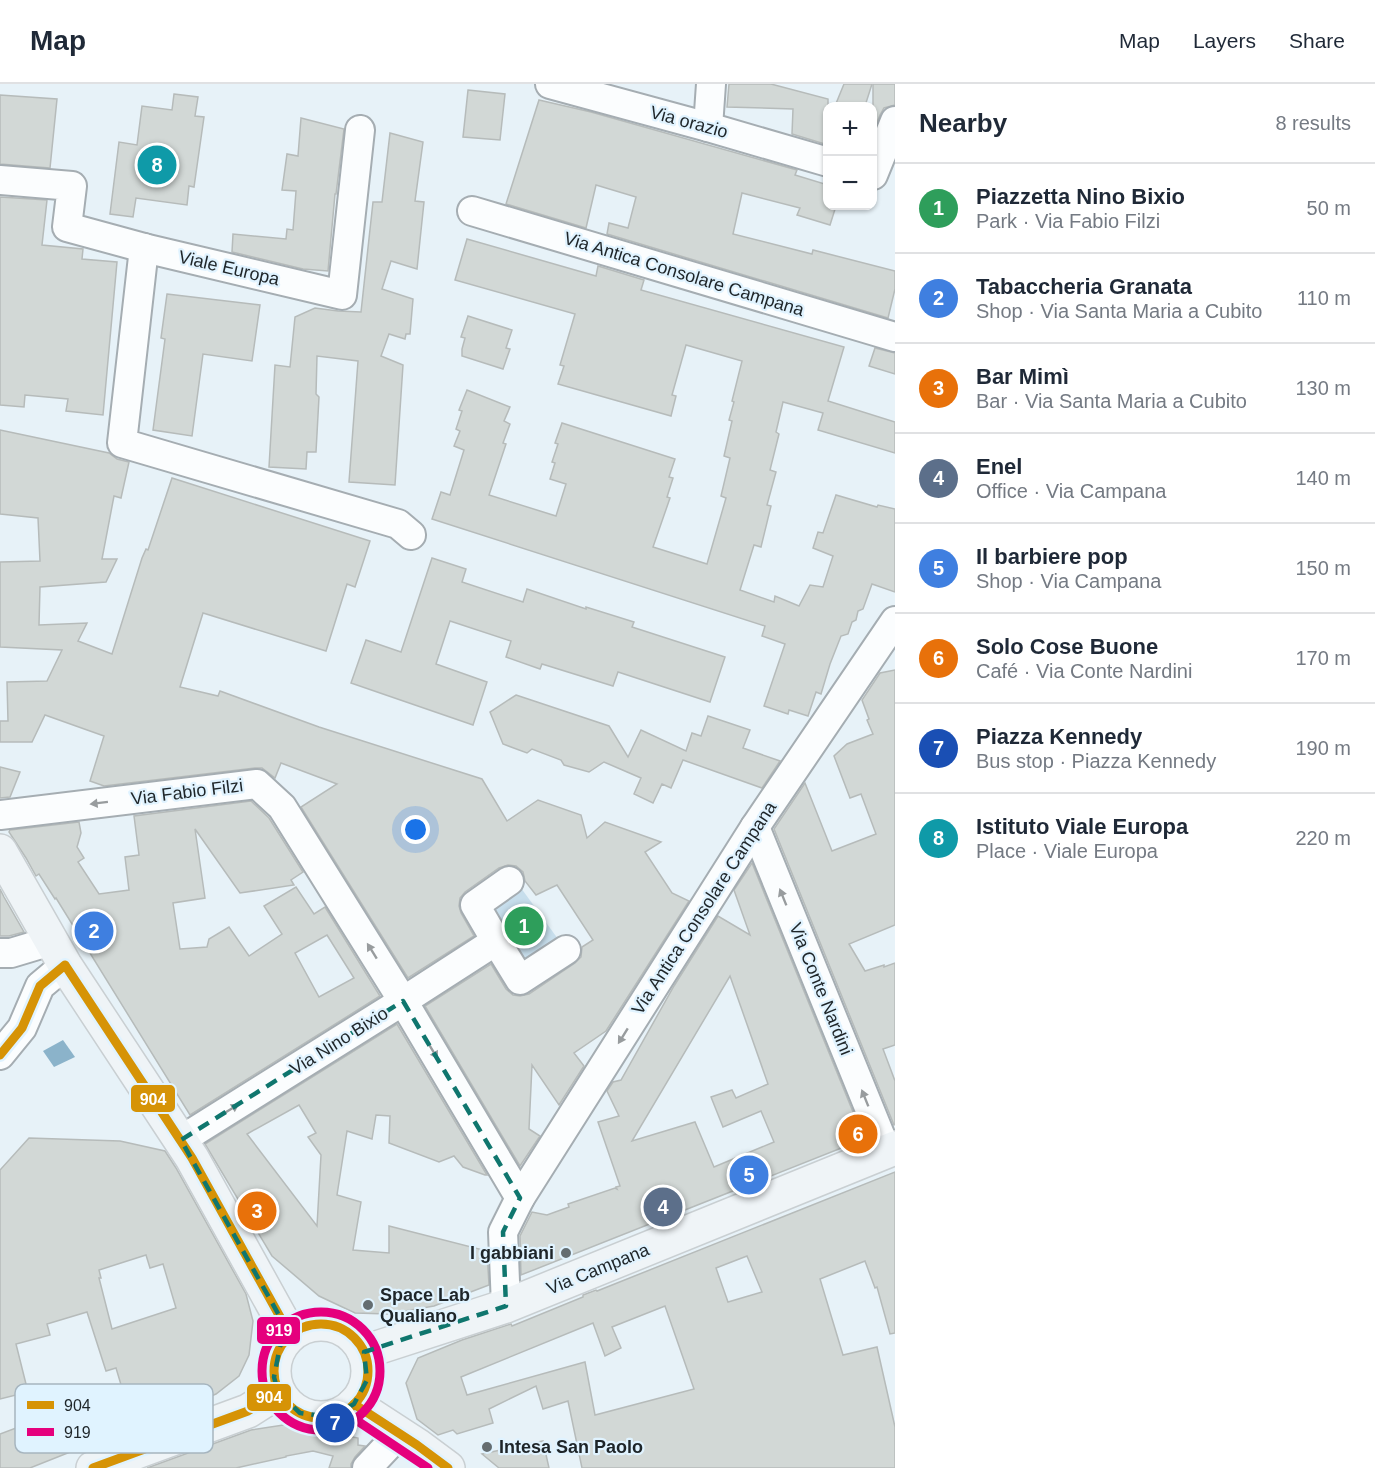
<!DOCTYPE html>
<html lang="en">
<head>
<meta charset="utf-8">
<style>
	:root { --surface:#fff; --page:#f2f2f3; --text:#1f2937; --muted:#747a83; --line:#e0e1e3; --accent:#646d71 }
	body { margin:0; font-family:Helvetica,sans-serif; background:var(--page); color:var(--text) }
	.controls { position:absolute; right:18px; top:18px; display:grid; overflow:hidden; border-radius:12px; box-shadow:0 2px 4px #0004 }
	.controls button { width:54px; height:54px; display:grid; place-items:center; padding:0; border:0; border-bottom:2px solid var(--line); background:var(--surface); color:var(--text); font:30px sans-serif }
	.you { position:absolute; left:416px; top:746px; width:21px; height:21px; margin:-15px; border:4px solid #fff; border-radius:50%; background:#1a73e8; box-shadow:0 0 0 9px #1a73e833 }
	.badge { display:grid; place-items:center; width:39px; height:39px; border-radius:50%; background:var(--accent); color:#fff; font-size:20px; font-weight:700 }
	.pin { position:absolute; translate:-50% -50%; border:3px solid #fff; box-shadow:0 2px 6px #0006 }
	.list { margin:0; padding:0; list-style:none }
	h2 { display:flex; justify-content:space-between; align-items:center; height:78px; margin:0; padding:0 24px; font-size:26px }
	h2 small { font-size:20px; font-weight:400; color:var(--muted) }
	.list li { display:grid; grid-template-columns:39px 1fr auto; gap:18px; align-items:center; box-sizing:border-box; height:90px; padding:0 24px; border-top:2px solid var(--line) }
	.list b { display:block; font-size:22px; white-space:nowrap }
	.list p { margin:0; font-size:20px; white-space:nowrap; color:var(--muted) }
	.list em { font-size:20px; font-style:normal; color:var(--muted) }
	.map { position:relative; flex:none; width:895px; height:1384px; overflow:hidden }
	header { display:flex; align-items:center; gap:36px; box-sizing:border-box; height:84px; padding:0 30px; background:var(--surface); border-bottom:2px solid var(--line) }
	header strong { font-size:28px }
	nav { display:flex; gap:33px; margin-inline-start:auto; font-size:21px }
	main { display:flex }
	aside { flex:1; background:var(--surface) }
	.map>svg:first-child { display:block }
	.green { fill:#c7deec }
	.water { fill:#8bb3ca }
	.building { fill:#d2d8d6; stroke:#b6bbba; stroke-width:1.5; fill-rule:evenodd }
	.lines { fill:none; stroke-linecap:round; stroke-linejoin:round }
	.minor-casing { stroke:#a5adb2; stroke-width:32 }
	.major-casing { stroke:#c9cfd2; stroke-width:36 }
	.minor { stroke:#fbfdfe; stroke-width:28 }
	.major { stroke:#eff4f7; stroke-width:33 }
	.bus-1-casing { stroke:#e0f3ff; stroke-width:14 }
	.bus-2-casing { stroke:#e0f3ff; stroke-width:14 }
	.bus-1 { stroke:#d69306; stroke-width:9 }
	.bus-2 { stroke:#e5007d; stroke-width:9 }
	.oneway { fill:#989c9e }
	.marked { fill:none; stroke:#0f766e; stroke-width:4.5; stroke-dasharray:12 8; stroke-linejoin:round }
	.poi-dot { fill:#646d71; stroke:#e0f3ff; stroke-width:2 }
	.labels { text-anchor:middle; stroke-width:4.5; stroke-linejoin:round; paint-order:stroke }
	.street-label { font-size:18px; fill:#1e2529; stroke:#e0f3ff }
	.poi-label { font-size:18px; font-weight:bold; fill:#1e2529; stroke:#e0f3ff; text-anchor:start }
	.key { fill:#e0f3ff; stroke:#a6b5bf; stroke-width:1.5 }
	.key-label { font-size:16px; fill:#1e2529 }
	.line-badge { stroke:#e0f3ff; stroke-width:2 }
	.badge-label { font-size:16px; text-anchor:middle; font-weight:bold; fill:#fff }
</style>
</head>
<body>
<header>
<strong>Map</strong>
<nav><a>Map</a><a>Layers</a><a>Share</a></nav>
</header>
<main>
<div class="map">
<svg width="895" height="1384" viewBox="0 0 895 1384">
	<rect width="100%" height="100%" fill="#e7f2f8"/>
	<path class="green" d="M521,804l37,51 -37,23 -33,-52z"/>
	<path class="water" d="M63,956l12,17 -21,10 -11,-16z"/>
	<g class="building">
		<path d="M729,0h42l57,15v46l-36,-11 1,-25 -66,-2z"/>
		<path d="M844,0h28l-7,22h-30z"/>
		<path d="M873,0h22v21l-11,3 -4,7 -7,17z"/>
		<path d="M468,6l37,4 -5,46 -37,-3z"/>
		<path d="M174,10l24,3 -3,19 9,1 -10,70 -5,-1 -2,19 -51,-7 -3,19 -23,-3 9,-72 18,3 5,-39 30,4z"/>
		<path d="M0,11l57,4 -7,69 -50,-4z"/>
		<path d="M539,16l52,12 206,58 -2,5 33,10v21h8l-6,19 -33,-10 3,-7 -58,-15 -9,41 79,20 1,-4 82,21v18l-7,29 -281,-84 2,-11 19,5 8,-31 -40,-12 -10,43 -80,-24z"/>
		<path d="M301,34l43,11 -8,65h-1l-7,77 -25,-2 -71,-17 1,-18 53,5 1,-10 6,1 3,-39 -14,-1 5,-36 11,2z"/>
		<path d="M390,49l33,9 -8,59 9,1 -7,67 -26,-8 -9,28 31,10 -3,35h-4l-1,5 -16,-5 -8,22 22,9 -8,120 -46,-3 9,-121 -41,-5 -1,38 3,3 -3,55h-9l-1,17 -37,-2 6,-102 15,2 5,-50 20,-9 23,3 23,1 12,-110h9z"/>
		<path d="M0,113l47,3 -5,45 41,4 -1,10 35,3 -14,153 -37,-4 2,-12 -43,-4 -1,12 -24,-2z"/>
		<path d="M467,155l129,37 2,-10 46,14 -3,10 203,57 -16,54 67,21v31l-77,-23 5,-17 -40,-11 -7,30 3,2 -9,36 6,2 -9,33 4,1 -10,41 -7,-2 -14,45 34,12 1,-6 24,10 11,-21 13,2 10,-31 -20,-8 5,-16 5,1 13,-38 41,12 1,-2 17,4v83l-23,-8 -9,25 -5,2 -2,9 -4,2 -4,12 -7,2 -11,28 -9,30 -5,-2 -8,24 -19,-6 -1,4 -24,-8 21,-62 -23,-8 3,-10 -333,-107 9,-27 9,3 14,-45 -10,-4 6,-15 -4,-2 6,-18 -3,-1 8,-20 43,17 -6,14 6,3 -7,19 3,1 -17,51 67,21 10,-32 -16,-5 5,-16 -3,-1 6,-18 -3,-1 7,-20 113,36 -6,18 4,1 -6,19 3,1 -17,49 54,17 19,-66 -5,-2 9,-38 -6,-2 8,-35 -3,-1 5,-18 -2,-1 10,-40 -56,-16 -14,50 4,1 -5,20 -113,-32 6,-18 -4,-1 15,-51 -120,-34z"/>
		<path d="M167,210l93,11 -8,56 -49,-7 -11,82 -39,-6 12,-91 -4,-1z"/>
		<path d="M468,232l44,14 -6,18 4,1 -7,20 -41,-13v-7l3,-11 -4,-1z"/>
		<path d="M875,264l20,5v21l-26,-8z"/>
		<path d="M0,346l109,23 8,6 12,3 -8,36 -7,-2 -12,63h15l-11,23 -66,5 -1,38 48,-2 -9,18 34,13 30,-96 4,-9 2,1 24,-72 198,63 -15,46 -8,-3 -21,67 -123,-38 -23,74 38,9 2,-5 99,36 163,52 25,42 31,-21 43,15 6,23 18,-16 56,20 -16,10 27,41 17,8 -83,130 -32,22 10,13 -25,39 -27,-40 -3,64 11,7 -20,30 -95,-160 66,-42 15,25 7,6 7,1 9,-2 46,-31 6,-6 1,-10 11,-7 -36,-55 -21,10 -11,-14 -2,-9 -7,-6 -8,-1 -9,3 -34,24 -5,6 -1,8 2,7 13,23 -66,42 -107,-171 36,-23 -56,-21 -6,15 -13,-10h-7l-151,18 -14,-5 14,-45 -59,-21 -13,27h-32v-21h8l-1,-39 40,-1 15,-31 -62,-3v-85l40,-1 -2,-43 -38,-4z"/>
		<path d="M432,474l34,11 -4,13 61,20 4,-13 59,20v-2l48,15 -2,5 93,30 -15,45 -92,-30 -5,14 -71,-22 -2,5 -34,-12 5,-16 -61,-20 -14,43 51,18 -14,43 -122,-42 15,-43 35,12z"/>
		<path d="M895,586v255l-46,19 16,27 19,-6v2l11,-4v82l-12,4 12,32v43l-1,1 -120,-296 31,-46 27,68 44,-17 -15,-40 -11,4 -16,-42 13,-12 26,-10 -6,-14 2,-1 -7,-19 18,-27z"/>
		<path d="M516,611l93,31 19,31 13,-27 45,21 6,-18 9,3 7,-20 42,14 -7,18 37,13 -18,27 -79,-28 -12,28 -9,-4 -9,19 -19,-9 7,-16 -37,-16 -15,10 -25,-7 -3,-5 -29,-11 -5,4 -24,-9 -13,-32z"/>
		<path d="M0,683l20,5 -10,25 -10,1z"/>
		<path d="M251,717l18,17 34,54 -12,8 3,5 -54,8 -45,-64 10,69 -32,5 7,46 27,-2 2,-8 20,-12 20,29 33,-22 -18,-28 32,-19 18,27 11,-7 55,89 -190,119 -134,-217 -1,1 -16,-25 -3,2 -10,-18 -17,-26 1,-2 69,-8 2,11 -4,14 7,11 -6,4 21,32 30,-4 -4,-33 14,-2 -5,-39zM327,851l27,43 -35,19 -24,-44z"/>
		<path d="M752,779l112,276 -343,136 -1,-39 12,-24 15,3 22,-8 -1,-3 47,-16 2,1 -1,-2 4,-1 -22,-64 21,-6 -12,-25 6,-9 8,-2 53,-94 44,-70 32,19 -16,-45zM730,892l38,108 -32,14 -4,-8 -21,7 12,30 38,-16 13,31 -60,25 -19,-45 -63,19z"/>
		<path d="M0,805l4,8 20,35 -15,4h-9z"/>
		<path d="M397,940l90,151h-2l-22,-8 -9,-11 -15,6 -50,-19 1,-27 -14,-1 -4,24 -25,-8 -10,64 24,7 -8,48 36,3v-27l98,25 2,34 -55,21 -46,8 -33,-1 -36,-17 -47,-40 -67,-112zM299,1021l17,28 -8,4 13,18 -4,71 -70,-92z"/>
		<path d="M29,1054l91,3 45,10 11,17 70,126 7,27 -4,34 -10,21 -23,18 -186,74h-30v-34l122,-46 -6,-20 -10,3 -19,-59 -40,12 3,11 -34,9 12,48 -28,7v-229zM146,1171l4,13 13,-4 13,44 -64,21 -13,-51h2l-2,-8z"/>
		<path d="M895,1088v161l-5,1 -13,-47 -2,1 -10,-27 -45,18 23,76 34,-8 18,80v41h-313l-14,-67 -25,8 -7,-23 -47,23 4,14 -36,11 -4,-4 -15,5 -21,-16 -11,-36 12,-25 44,-18 49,-16 1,2 71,-29v-2l13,-5 1,1zM747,1172l15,36 -34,10 -12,-34zM665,1222l29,83 -99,26 -10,-53 -118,33 -6,-18 132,-54 12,33 16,-8 -9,-21z"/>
		<path d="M290,1340l68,14v7l7,1 -10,11 -4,7v4h-22l4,-12 -20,-5 -27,5v1l-50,11h-89l104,-38z"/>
		<path d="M543,1357l6,27h-50l-17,-14z"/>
	</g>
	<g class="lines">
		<defs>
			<g id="minor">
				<path d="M550,0l158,43 120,35"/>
				<path d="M708,43l3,-43"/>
				<path d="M873,91l22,-54"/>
				<path d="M0,96l72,6 -5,41 77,21 198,47 18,-165"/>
				<path d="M472,127l423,126"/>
				<path d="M144,164l-22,195 276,81 13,11"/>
				<path d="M0,731l257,-31 25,23 121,194 117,197"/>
				<path d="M755,743l132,325"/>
				<path d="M496,857l-21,-36 34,-24"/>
				<path d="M0,869h11l40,-12"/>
				<path d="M0,971l22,-27 18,-42 25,-21"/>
				<path d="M181,1056l222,-139 93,-60 24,39 46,-30"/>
				<path d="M506,1222l-3,-74 17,-34 235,-371 140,-206"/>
				<path d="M367,1384l32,-34"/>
			</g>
			<g id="major">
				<path d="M0,767l65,114 127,193 98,177"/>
				<circle cx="321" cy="1287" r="47"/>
				<path d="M364,1268l142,-46 389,-158"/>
				<path d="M354,1320l63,41 31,23"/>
				<path d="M93,1384l155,-57 30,-19"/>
			</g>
		</defs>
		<use href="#minor" class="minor-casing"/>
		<use href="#major" class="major-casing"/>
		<use href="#minor" class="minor"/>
		<use href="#major" class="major"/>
		<defs>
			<g id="bus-1">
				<path d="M0,971l22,-27 18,-42 25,-21 127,193 98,177"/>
				<circle cx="321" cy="1287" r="47"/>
				<path d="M354,1320l63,41 31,23"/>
				<path d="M93,1384l155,-57 30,-19"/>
			</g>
			<g id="bus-2">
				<circle cx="321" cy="1287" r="59"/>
				<path d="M347,1330l81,54"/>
			</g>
		</defs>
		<use href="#bus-1" class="bus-1-casing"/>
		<use href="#bus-2" class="bus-2-casing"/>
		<use href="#bus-1" class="bus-1"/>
		<use href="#bus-2" class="bus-2"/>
	</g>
	<defs><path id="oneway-solid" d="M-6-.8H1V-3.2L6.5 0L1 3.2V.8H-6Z" transform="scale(1.5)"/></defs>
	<g class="oneway">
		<use href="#oneway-solid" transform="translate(99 719) rotate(173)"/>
		<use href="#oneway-solid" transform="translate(783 813) rotate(-112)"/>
		<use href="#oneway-solid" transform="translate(372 867) rotate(-122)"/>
		<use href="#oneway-solid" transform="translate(623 952) rotate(122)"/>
		<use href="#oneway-solid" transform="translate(433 967) rotate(59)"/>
		<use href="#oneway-solid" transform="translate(865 1014) rotate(-112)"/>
		<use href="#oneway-solid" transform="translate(231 1025) rotate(-32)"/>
	</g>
	<path class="marked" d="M403,917l117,197 -17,34 3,74 -142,46 3,28 -13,24 -24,13 -30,-4 -22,-21 -4,-15 6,-31 10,-11 -109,-195z"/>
	<g class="poi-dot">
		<circle cx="566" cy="1169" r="6"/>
		<circle cx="368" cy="1221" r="6"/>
		<circle cx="487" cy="1363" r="6"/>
	</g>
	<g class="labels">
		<g class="street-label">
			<text transform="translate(689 38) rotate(15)" y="6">Via orazio</text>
			<text transform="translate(229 184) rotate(13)" y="6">Viale Europa</text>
			<text transform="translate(684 190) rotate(17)" y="6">Via Antica Consolare Campana</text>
			<text transform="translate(187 708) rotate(-7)" y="6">Via Fabio Filzi</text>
			<text transform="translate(704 824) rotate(-57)" y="6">Via Antica Consolare Campana</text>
			<text transform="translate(821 905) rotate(68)" y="6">Via Conte Nardini</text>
			<text transform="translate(339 957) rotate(-32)" y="6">Via Nino Bixio</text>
			<text transform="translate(598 1185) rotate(-22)" y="6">Via Campana</text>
		</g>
		<g class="poi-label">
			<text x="554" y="1175" text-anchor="end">I gabbiani</text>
			<text x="380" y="1217">Space Lab<tspan x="380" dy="21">Qualiano</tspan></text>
			<text x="499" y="1369">Intesa San Paolo</text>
		</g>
	</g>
	<rect x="15" y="1300" width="198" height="69" rx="9" class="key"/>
	<rect x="27" y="1317" width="27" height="8" fill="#d69306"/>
	<rect x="27" y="1344" width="27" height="8" fill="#e5007d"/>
	<g class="key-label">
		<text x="64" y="1327">904</text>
		<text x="64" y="1354">919</text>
	</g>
	<g class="line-badge">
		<rect x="130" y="1000" width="46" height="29" rx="6" fill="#d69306"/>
		<rect x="256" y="1232" width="45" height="29" rx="6" fill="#e5007d"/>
		<rect x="246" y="1299" width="46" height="29" rx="6" fill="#d69306"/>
	</g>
	<g class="badge-label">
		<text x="153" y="1021">904</text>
		<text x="279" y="1252">919</text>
		<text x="269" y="1319">904</text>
	</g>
</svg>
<div class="controls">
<button>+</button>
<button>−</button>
</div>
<div class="you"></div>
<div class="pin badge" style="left:524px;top:842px;background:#2e9e5b">1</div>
<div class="pin badge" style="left:94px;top:847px;background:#3f7fe0">2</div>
<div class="pin badge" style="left:257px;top:1127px;background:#e8710a">3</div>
<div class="pin badge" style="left:663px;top:1123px;background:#5c6f8a">4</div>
<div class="pin badge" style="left:749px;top:1091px;background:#3f7fe0">5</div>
<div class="pin badge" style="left:858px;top:1050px;background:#e8710a">6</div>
<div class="pin badge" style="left:335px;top:1339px;background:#1a4fb4">7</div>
<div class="pin badge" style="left:157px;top:81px;background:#0f9aa8">8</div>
</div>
<aside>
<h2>Nearby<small>8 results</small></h2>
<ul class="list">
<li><span class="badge" style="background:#2e9e5b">1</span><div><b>Piazzetta Nino Bixio</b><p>Park · Via Fabio Filzi</p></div><em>50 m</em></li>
<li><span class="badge" style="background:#3f7fe0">2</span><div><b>Tabaccheria Granata</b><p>Shop · Via Santa Maria a Cubito</p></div><em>110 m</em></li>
<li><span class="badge" style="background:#e8710a">3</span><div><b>Bar Mimì</b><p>Bar · Via Santa Maria a Cubito</p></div><em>130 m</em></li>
<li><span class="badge" style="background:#5c6f8a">4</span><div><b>Enel</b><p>Office · Via Campana</p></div><em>140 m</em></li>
<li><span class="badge" style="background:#3f7fe0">5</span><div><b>Il barbiere pop</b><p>Shop · Via Campana</p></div><em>150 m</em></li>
<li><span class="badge" style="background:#e8710a">6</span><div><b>Solo Cose Buone</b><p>Café · Via Conte Nardini</p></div><em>170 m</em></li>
<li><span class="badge" style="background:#1a4fb4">7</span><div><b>Piazza Kennedy</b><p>Bus stop · Piazza Kennedy</p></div><em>190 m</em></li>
<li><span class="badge" style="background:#0f9aa8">8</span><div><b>Istituto Viale Europa</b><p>Place · Viale Europa</p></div><em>220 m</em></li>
</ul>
</aside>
</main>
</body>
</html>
